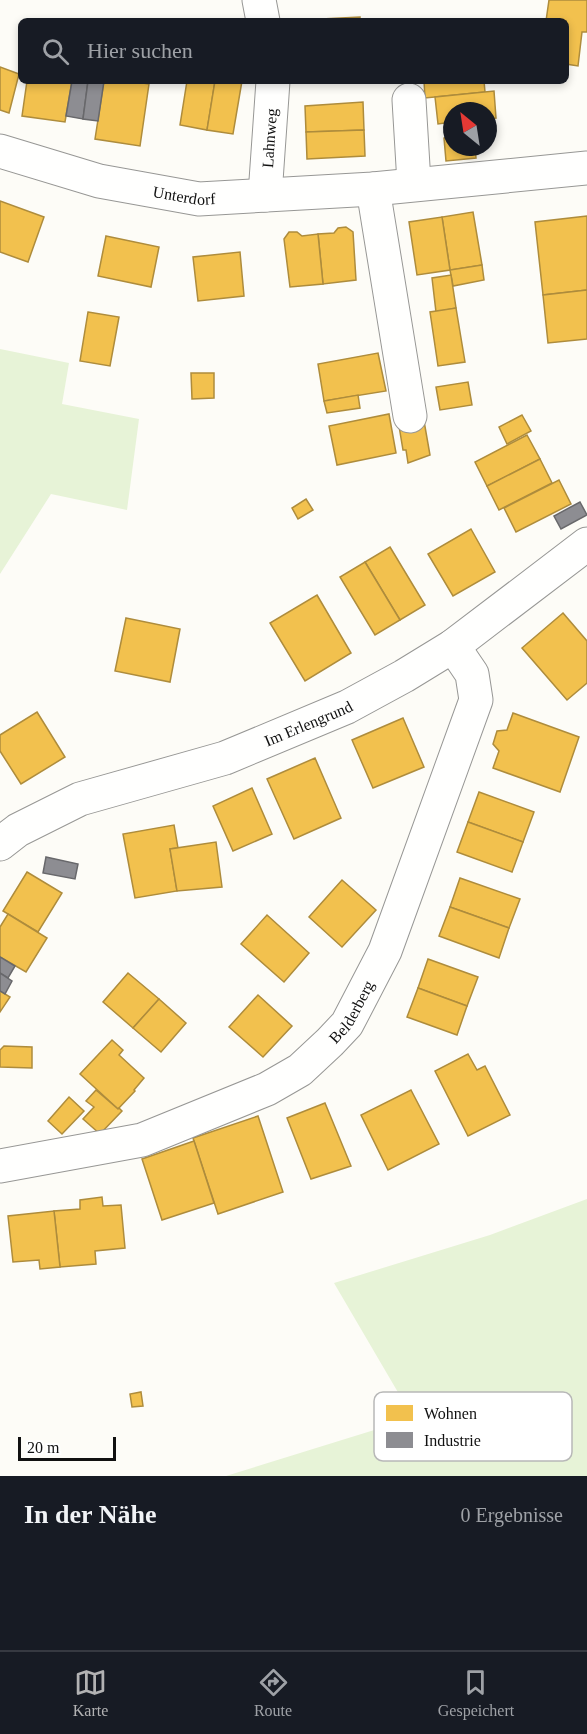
<!DOCTYPE html>
<html lang="de">
<head>
<meta charset="utf-8">
<style>
	:root { --surface:#171b24; --page:#242831; --text:#f1f3f6; --muted:#9ea1a6; --line:#363941; --accent:#b2b2b3 }
	body { margin:0; font-family:"Times New Roman",serif; background:var(--page); color:var(--text) }
	.compass { position:absolute; left:443px; top:102px; width:54px; height:54px; border-radius:50%; background:var(--surface); box-shadow:0 3px 9px #0003; rotate:330deg }
	.scale { position:absolute; left:18px; bottom:15px; width:98px; box-sizing:border-box; padding-left:6px; border:3px solid #111; border-top:0; font-size:16px; line-height:21px; white-space:nowrap; color:#111; -webkit-text-stroke:4px #fff; paint-order:stroke }
	.list { margin:0; padding:0; list-style:none }
	h2 { display:flex; justify-content:space-between; align-items:center; height:78px; margin:0; padding:0 24px; font-size:26px }
	h2 small { font-size:20px; font-weight:400; color:var(--muted) }
	.icon { flex:none; width:33px; height:33px; fill:none; stroke:currentColor; stroke-width:2; stroke-linecap:round; stroke-linejoin:round }
	.map { position:relative; flex:none; width:587px; height:1476px; overflow:hidden }
	.search { position:absolute; background:var(--surface); box-shadow:0 3px 9px #0003; left:18px; right:18px; top:18px; height:66px; display:flex; align-items:center; gap:15px; box-sizing:border-box; padding:0 21px; border-radius:9px; color:var(--muted); font-size:22px }
	.sheet { height:174px; background:var(--surface) }
	nav { display:flex; justify-content:space-around; align-items:center; box-sizing:border-box; height:84px; border-top:2px solid var(--line); background:var(--surface); font-size:16px; color:var(--muted) }
	nav a { display:grid; justify-items:center; gap:3px }
	nav .on { color:var(--accent) }
	.map>svg:first-child { display:block }
	.green { fill:#e7f3d7 }
	.homes { fill:#f2c14e; stroke:#ae8c3c; stroke-width:1.5 }
	.industry { fill:#8d8d92; stroke:#68686b; stroke-width:1.5 }
	.lines { fill:none; stroke-linecap:round; stroke-linejoin:round }
	.minor-casing { stroke:#979795; stroke-width:35 }
	.minor { stroke:#fffffe; stroke-width:33 }
	.labels { text-anchor:middle; stroke-width:6; stroke-linejoin:round; paint-order:stroke }
	.street-label { font-size:16px; fill:#111; stroke:#fff }
	.key { fill:#fff; stroke:#b8b8b8; stroke-width:1.5 }
	.key-label { font-size:16px; fill:#111 }
</style>
</head>
<body>
<div class="map">
<svg width="587" height="1476" viewBox="0 0 587 1476">
	<rect width="100%" height="100%" fill="#fdfcf7"/>
	<g class="green">
		<path d="M0,349l69,14 -7,41 77,15 -12,91 -76,-16 -51,80z"/>
		<path d="M587,1199v277h-361l187,-58 -79,-135 156,-48z"/>
	</g>
	<g class="homes">
		<path d="M549,0h38v32h-5l-4,34 -12,-2v-43h-20z"/>
		<path d="M360,17v4h-58v-1z"/>
		<path d="M0,67l19,7 -10,39 -9,-3z"/>
		<path d="M27,81h45l-7,41 -43,-6z"/>
		<path d="M104,81h26l19,3 -9,62 -45,-7z"/>
		<path d="M187,81h28l-8,49 -27,-5z"/>
		<path d="M215,81h27l-9,53 -26,-4z"/>
		<path d="M424,81h60l1,11 -60,6z"/>
		<path d="M494,91l2,27 -8,1v-8h-36v11l-14,2 -3,-27z"/>
		<path d="M363,102l1,28 -58,2 -1,-26z"/>
		<path d="M364,130l1,26 -58,3 -1,-27z"/>
		<path d="M448,137h4v10h23l1,11 -30,3 -2,-23z"/>
		<path d="M0,201l44,16 -16,45 -28,-10z"/>
		<path d="M473,212l9,53 -32,5 -8,-53z"/>
		<path d="M587,216v74l-44,5 -8,-73z"/>
		<path d="M442,217l8,53 -33,5 -8,-53z"/>
		<path d="M346,227l7,5 3,48 -33,4 -5,-50 16,-1 4,-5z"/>
		<path d="M289,232h8l5,4 16,-2 5,50 -33,3 -6,-48z"/>
		<path d="M106,236l53,11 -8,40 -53,-11z"/>
		<path d="M240,252l4,44 -46,5 -5,-44z"/>
		<path d="M482,265l2,15 -31,6 -3,-16z"/>
		<path d="M451,275l5,33 -20,4 -4,-34z"/>
		<path d="M587,290v49l-39,4 -5,-48z"/>
		<path d="M456,308l9,54 -27,4 -8,-54z"/>
		<path d="M88,312l31,5 -9,49 -30,-5z"/>
		<path d="M378,353l8,38 -62,10 -6,-37z"/>
		<path d="M191,373h23v25l-22,1z"/>
		<path d="M468,382l4,23 -32,5 -4,-23z"/>
		<path d="M358,395l2,13 -33,5 -3,-12z"/>
		<path d="M389,414l7,39 -59,12 -8,-39z"/>
		<path d="M522,415l9,16 -24,13 -8,-17z"/>
		<path d="M424,421l6,34 -22,8 -2,-13h-3l-4,-24z"/>
		<path d="M527,435l13,24 -53,27 -12,-24z"/>
		<path d="M540,459l12,24 -53,27 -12,-24z"/>
		<path d="M559,480l12,24 -55,28 -12,-24z"/>
		<path d="M306,499l7,11 -15,9 -6,-11z"/>
		<path d="M471,529l24,43 -42,24 -25,-42z"/>
		<path d="M390,547l35,58 -25,15 -35,-58z"/>
		<path d="M365,562l35,58 -25,15 -35,-58z"/>
		<path d="M317,595l34,58 -46,28 -35,-58z"/>
		<path d="M563,613l24,28v42l-20,17 -45,-52z"/>
		<path d="M126,618l54,11 -10,53 -55,-11z"/>
		<path d="M37,712l28,45 -44,27 -21,-33v-16z"/>
		<path d="M513,713l66,24 -19,55 -67,-24 6,-17 -6,-7 4,-13 10,-1z"/>
		<path d="M403,718l21,49 -51,21 -21,-48z"/>
		<path d="M315,758l26,60 -47,21 -27,-60z"/>
		<path d="M252,788l20,46 -39,17 -20,-45z"/>
		<path d="M479,792l55,20 -11,30 -55,-20z"/>
		<path d="M468,822l55,20 -11,30 -55,-20z"/>
		<path d="M174,825l4,23 -8,1 7,42 -42,7 -12,-64z"/>
		<path d="M216,842l6,45 -45,4 -7,-42z"/>
		<path d="M27,872l35,21 -24,39 -35,-21z"/>
		<path d="M460,878l60,21 -11,29 -59,-21z"/>
		<path d="M342,880l34,30 -34,37 -33,-30z"/>
		<path d="M450,907l59,21 -10,30 -60,-22z"/>
		<path d="M8,914l39,24 -21,34 -26,-15v-30z"/>
		<path d="M267,915l42,38 -25,29 -43,-38z"/>
		<path d="M428,959l50,18 -11,29 -49,-18z"/>
		<path d="M128,973l31,26 -26,29 -30,-26z"/>
		<path d="M418,988l49,18 -10,29 -50,-18z"/>
		<path d="M0,991l10,6 -10,15z"/>
		<path d="M258,995l34,31 -29,31 -34,-30z"/>
		<path d="M159,999l27,24 -25,29 -28,-24z"/>
		<path d="M112,1040l11,10 -4,5 25,23 -10,12 1,1 -17,18 -38,-35z"/>
		<path d="M4,1046l28,1v21l-32,-1v-17z"/>
		<path d="M468,1054l9,16 8,-4 25,49 -42,21 -33,-65z"/>
		<path d="M96,1090l22,19 1,-1 3,3 -22,23 -17,-15 11,-12 -8,-6z"/>
		<path d="M411,1090l28,54 -51,26 -27,-55z"/>
		<path d="M69,1097l15,14 -22,23 -14,-13z"/>
		<path d="M325,1103l26,63 -40,13 -24,-61z"/>
		<path d="M258,1116l25,76 -65,22 -25,-76z"/>
		<path d="M194,1141l20,62 -52,17 -20,-61z"/>
		<path d="M102,1197l1,9 18,-1 4,43 -30,3 1,13 -36,3 -6,-56 26,-2v-9z"/>
		<path d="M54,1211l6,56 -20,2 -1,-9 -26,2 -5,-46z"/>
		<path d="M141,1392l2,14 -11,1 -2,-13z"/>
	</g>
	<g class="industry">
		<path d="M72,81h16l-5,38 -17,-3z"/>
		<path d="M88,81h16l-6,40 -15,-2z"/>
		<path d="M452,122v15h-4l-1,-14z"/>
		<path d="M580,502l7,13 -26,14 -7,-13z"/>
		<path d="M46,857l32,7 -3,15 -32,-6z"/>
		<path d="M0,957l15,9 -7,12 -8,-5z"/>
		<path d="M0,973l12,8 -7,13 -5,-3z"/>
	</g>
	<g class="lines">
		<defs>
			<g id="minor">
				<path d="M259,0l4,21"/>
				<path d="M409,100l5,83"/>
				<path id="s1" d="M0,151l99,30 100,18 174,-10 214,-21"/>
				<path d="M373,189l37,227"/>
				<path id="s2" d="M265,195l8,-114"/>
				<path id="s3" d="M0,844l18,-14 62,-31 145,-41 122,-51 57,-31 49,-30 134,-102"/>
				<path id="s4" d="M0,1166l142,-26 125,-51 33,-19 30,-28 17,-18 38,-73 91,-251 -4,-26 -19,-28"/>
			</g>
		</defs>
		<use href="#minor" class="minor-casing"/>
		<use href="#minor" class="minor"/>
	</g>
	<g class="labels">
		<g class="street-label">
			<text dy="6" stroke="none"><textPath href="#s2" startOffset="57">Lahnweg</textPath></text>
			<text dy="6" stroke="none"><textPath href="#s1" startOffset="190">Unterdorf</textPath></text>
			<text dy="6" stroke="none"><textPath href="#s3" startOffset="333">Im Erlengrund</textPath></text>
			<text dy="6" stroke="none"><textPath href="#s4" startOffset="396">Belderberg</textPath></text>
		</g>
	</g>
	<rect x="374" y="1392" width="198" height="69" rx="9" class="key"/>
	<rect x="386" y="1405" width="27" height="16" fill="#f2c14e"/>
	<rect x="386" y="1432" width="27" height="16" fill="#8d8d92"/>
	<g class="key-label">
		<text x="424" y="1419">Wohnen</text>
		<text x="424" y="1446">Industrie</text>
	</g>
</svg>
<svg class="compass" viewBox="-18 -18 36 36"><path d="M0-13l5 13h-10z" fill="#e53935"/><path d="M0 13l5-13h-10z" fill="#9ea1a6"/></svg>
<div class="scale">20 m</div>
<div class="search"><svg class="icon" aria-label="search" viewBox="0 0 24 24"><circle cx="10" cy="10" r="6"/><path d="M15 15l6 6"/></svg>Hier suchen</div>
</div>
<section class="sheet">
<h2>In der Nähe<small>0 Ergebnisse</small></h2>
<ul class="list">
</ul>
</section>
<nav>
<a class="on"><svg class="icon" aria-label="map" viewBox="0 0 24 24"><path d="M3 6l6-2 6 2 6-2v14l-6 2-6-2-6 2zM9 4v14M15 6v14"/></svg>Karte</a>
<a><svg class="icon" aria-label="directions" viewBox="0 0 24 24"><path d="M12 3l9 9-9 9-9-9zM9 14v-3h6M13 9l2 2-2 2"/></svg>Route</a>
<a><svg class="icon" aria-label="saved" viewBox="0 0 24 24"><path d="M7 4h10v16l-5-4-5 4z"/></svg>Gespeichert</a>
</nav>
</body>
</html>
